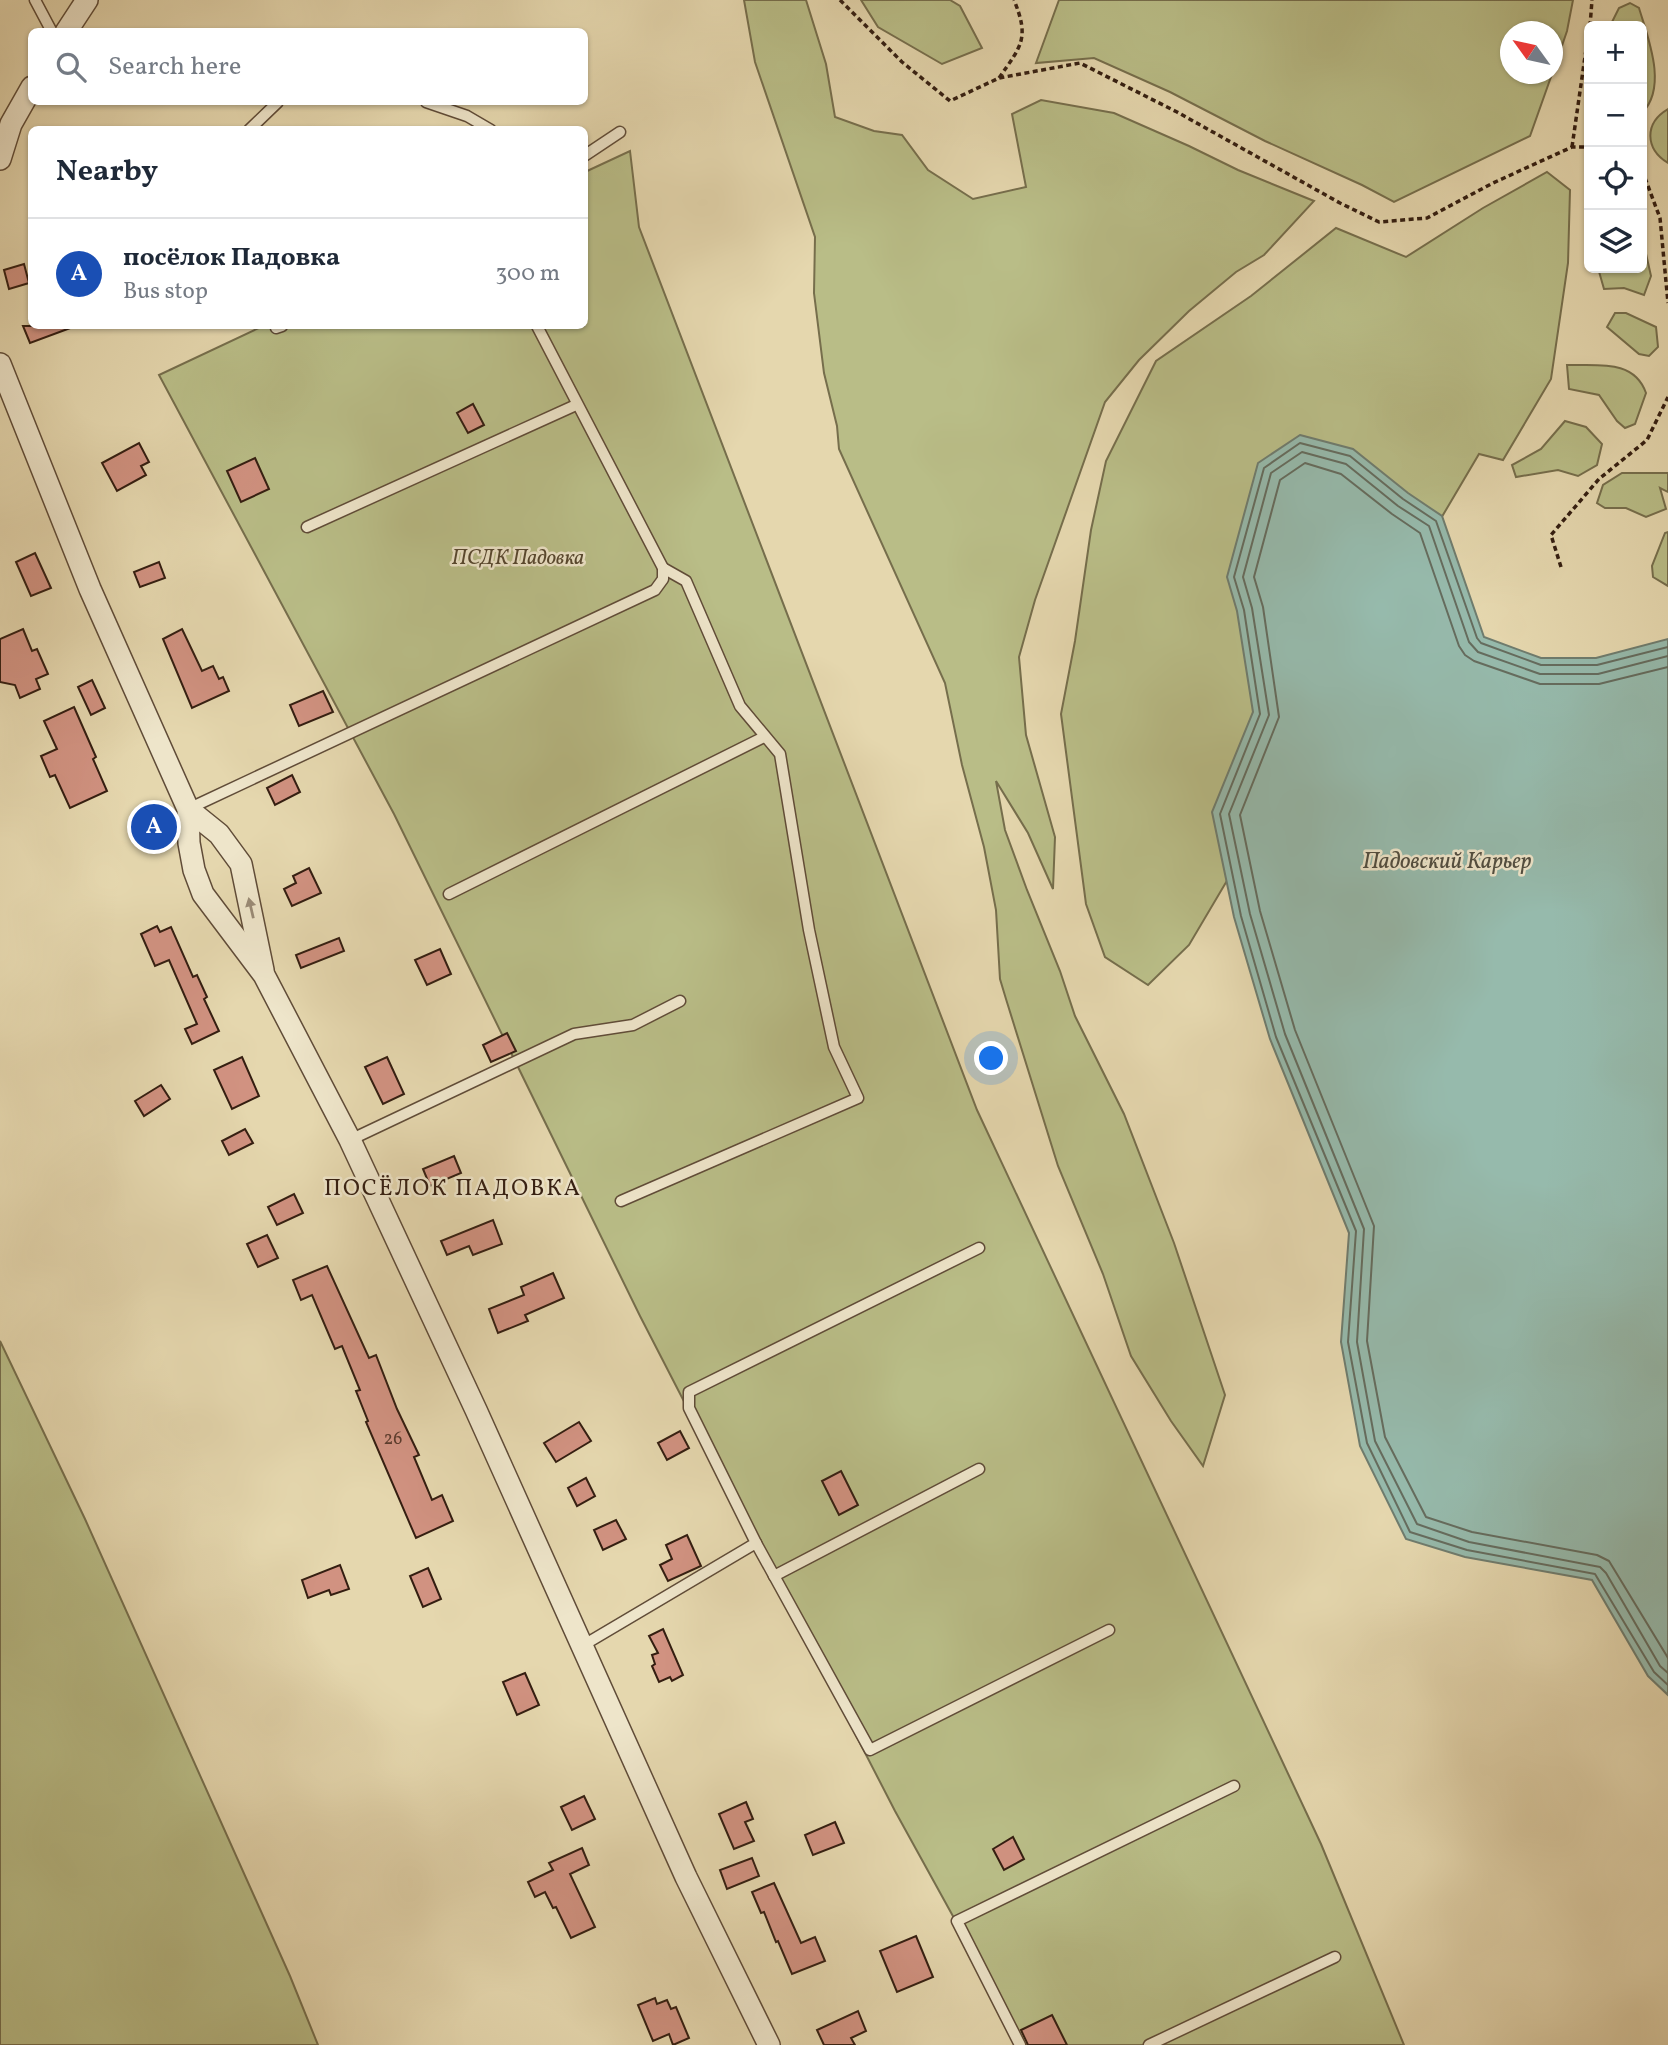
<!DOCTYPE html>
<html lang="en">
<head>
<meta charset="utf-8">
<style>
	:root { --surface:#fff; --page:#f2f2f3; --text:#1f2937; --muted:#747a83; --line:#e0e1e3; --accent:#d93025 }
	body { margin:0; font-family:Vollkorn,serif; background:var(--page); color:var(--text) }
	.controls { position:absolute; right:21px; top:21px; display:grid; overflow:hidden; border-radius:10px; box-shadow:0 2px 5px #0004 }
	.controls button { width:63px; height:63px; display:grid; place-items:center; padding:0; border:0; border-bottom:2px solid var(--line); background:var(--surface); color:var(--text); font:35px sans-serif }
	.compass { position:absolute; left:1500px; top:21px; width:63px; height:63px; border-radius:50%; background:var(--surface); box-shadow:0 2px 5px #0004; rotate:303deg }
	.you { position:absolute; left:992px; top:1059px; width:24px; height:24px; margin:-18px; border:5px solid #fff; border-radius:50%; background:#1a73e8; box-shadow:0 0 0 10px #1a73e833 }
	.badge { display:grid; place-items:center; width:46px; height:46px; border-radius:50%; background:var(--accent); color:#fff; font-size:23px; font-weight:700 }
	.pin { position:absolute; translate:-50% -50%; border:4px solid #fff; box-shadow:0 2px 7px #0006 }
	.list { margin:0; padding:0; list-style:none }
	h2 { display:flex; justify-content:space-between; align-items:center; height:91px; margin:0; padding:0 28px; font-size:30px }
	h2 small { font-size:23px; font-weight:400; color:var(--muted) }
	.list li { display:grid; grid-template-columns:46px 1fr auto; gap:21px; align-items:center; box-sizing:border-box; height:112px; padding:0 28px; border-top:2px solid var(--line) }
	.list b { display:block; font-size:26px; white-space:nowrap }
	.list p { margin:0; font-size:23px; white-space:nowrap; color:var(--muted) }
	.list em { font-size:23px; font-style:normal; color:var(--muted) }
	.icon { flex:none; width:38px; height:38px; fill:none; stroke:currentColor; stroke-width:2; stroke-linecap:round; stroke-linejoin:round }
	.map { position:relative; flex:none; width:1668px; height:2045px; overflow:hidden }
	.search { position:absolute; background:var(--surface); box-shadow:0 2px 5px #0004; left:28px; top:28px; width:560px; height:77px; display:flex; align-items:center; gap:18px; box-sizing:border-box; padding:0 24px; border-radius:10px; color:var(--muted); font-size:26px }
	.panel { position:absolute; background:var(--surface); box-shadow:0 2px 5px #0004; left:28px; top:126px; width:560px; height:203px; border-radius:10px }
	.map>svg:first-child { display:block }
	.green { fill:#b9bd87; stroke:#766e4c; stroke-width:2 }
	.water { fill:#96baac; stroke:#6f7c6e; stroke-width:2 }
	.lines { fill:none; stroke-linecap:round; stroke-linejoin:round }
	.shore { stroke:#656c5e; stroke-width:2 }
	.building { fill:#d19281; stroke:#341e11; stroke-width:2 }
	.service-casing { stroke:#604c38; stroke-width:13 }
	.minor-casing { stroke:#604c38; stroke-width:24 }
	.path { stroke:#341e11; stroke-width:3.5; stroke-dasharray:5 3.5; stroke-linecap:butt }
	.service { stroke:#eee5ca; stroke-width:10 }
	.minor { stroke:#eee5ca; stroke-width:21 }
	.oneway { fill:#9a8b77 }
	.labels { text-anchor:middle; stroke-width:5; stroke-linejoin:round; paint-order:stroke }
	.number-label { font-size:18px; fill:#5b3b2d }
	.park-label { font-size:21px; font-style:italic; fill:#55462e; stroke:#eee5ca }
	.water-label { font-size:23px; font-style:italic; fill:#514d40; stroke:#eee5ca }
	.neighbourhood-label { font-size:23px; letter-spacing:2px; fill:#341e11; stroke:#eee5ca }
</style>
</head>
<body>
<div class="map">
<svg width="1668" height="2045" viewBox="0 0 1668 2045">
	<rect width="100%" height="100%" fill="#e5d7ae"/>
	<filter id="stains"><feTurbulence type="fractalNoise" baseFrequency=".00286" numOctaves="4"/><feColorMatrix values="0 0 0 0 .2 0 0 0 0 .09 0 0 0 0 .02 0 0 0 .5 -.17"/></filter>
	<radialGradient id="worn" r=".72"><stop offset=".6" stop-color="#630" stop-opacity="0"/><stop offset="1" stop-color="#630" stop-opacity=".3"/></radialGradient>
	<g class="green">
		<path d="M744,0h62l20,64 9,53 39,14 28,4 26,35 45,29 53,-12 -14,-73 29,-14 73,13 75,33 49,24 76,31 -50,54 -28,17 -47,39 -50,49 -34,42 -70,198 -16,57 7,78 29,102 -2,52 -25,-56 -32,-52 9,49 22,60 33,81 15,45 49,98 50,129 51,152 -22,71 -32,-45 -40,-65 -28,-82 -45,-108 -52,-167 -6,-20 -4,-69 -12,-63 -22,-82 -17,-82 -106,-234 -2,-23 -13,-53 -10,-80 1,-56 -60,-175z"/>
		<path d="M861,0h89l10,6 22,42 -40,16 -64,-37z"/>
		<path d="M1059,0h514l-6,31 -14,41 -1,-40h-42v42h42l-22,62 -136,66 -32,-17 -97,-44 -95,-49 -76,-34 -58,5z"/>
		<path d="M1630,3l9,5c9,30 29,79 3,105v-87h-32l9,-18z"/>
		<path d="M1668,109v54c-23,-14 -24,-40 0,-54z"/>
		<path d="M630,151l9,76 338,883 344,734 83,201h-380l-129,-234 -255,-495 -246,-502 -235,-439 104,-49h321l1,-154z"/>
		<path d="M1547,172l23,18 -2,73 -17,116 -48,81 -24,-6 -290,491 -41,40 -43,-28 -19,-53 -25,-190 14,-73 16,-111 15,-69 50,-100 95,-65 85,-68 70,29 77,-49z"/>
		<path d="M1642,236l9,40 -7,19 -20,-7 -20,1 -6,-21h44z"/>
		<path d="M1615,313h11l30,14 2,20 -9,9 -10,-2 -32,-27z"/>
		<path d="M1567,365c31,1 67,-6 79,28l-11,31 -10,4 -8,-7 -18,-26 -30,-6z"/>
		<path d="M1565,421l21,6 16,17 -5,21 -19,11 -20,-6 -42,7 -4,-12 29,-16z"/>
		<path d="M1622,473h46v19l-8,-4 6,21 -20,8 -20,-9h-21l-8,-5 6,-18z"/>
		<path d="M1668,532v54l-15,-9 -1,-11 13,-33z"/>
		<path d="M0,1341l85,178 205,457 28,69h-318z"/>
	</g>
	<path class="water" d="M1300,435l53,14 55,44 34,23 42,121 57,21h55l72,-19v1056l-20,-19 -56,-96 -127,-23 -59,-18 -46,-93 -19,-104 8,-109 -79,-194 -36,-122 -22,-105 41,-100 -16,-101 -10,-34 31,-114z"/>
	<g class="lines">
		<g class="shore">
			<path d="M1668,647l-71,18h-56l-60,-22 -4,-5 -41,-117 -33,-22 -53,-43 -50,-13 -36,25 -30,109 10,33 16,104 -40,100 21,102 35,121 80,194 -8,111 19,101 43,89 57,18 128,24 59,98 14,13"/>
			<path d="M1668,656l-70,18h-58l-62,-22 -9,-10 -40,-116 -31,-20 -52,-42 -44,-12 -31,21 -28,104 9,31 17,107 -40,99 21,100 35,120 79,195 -7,113 18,99 42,83 52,18 131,25 6,6 54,93 8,7"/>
			<path d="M1668,667l-69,17h-59l-66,-23 -9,-6 -6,-9 -39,-113 -28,-19 -51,-40 -36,-11 -25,17 -26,97 9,30 16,110 -39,98 20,96 35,119 79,196 -7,115 18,96 41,80 46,15 125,23 12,6 59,97"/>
		</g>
	</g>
	<g class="building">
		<path d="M24,264l5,19 -20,6 -5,-19z"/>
		<path d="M23,326h50v1l-43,16z"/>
		<path d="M473,404l11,21 -16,8 -11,-20z"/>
		<path d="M139,443l10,19 -8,4 5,9 -29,16 -15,-28z"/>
		<path d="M255,458l14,31 -28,13 -14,-31z"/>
		<path d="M35,553l16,35 -20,8 -15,-34z"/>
		<path d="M159,562l6,16 -25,9 -6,-15z"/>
		<path d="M23,629l9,22 5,-2 11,25 -12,5 4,10 -20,9 -5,-13 -15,-3v-43z"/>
		<path d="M182,629l20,42 11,-5 6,13 4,-2 6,14 -37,17 -29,-69z"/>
		<path d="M92,680l13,28 -14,7 -13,-28z"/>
		<path d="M323,691l10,21 -34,14 -9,-21z"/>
		<path d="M74,707l22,50 -3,2 14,32 -37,17 -15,-33 -5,2 -9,-21 16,-7 -13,-28z"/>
		<path d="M292,775l8,17 -25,13 -8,-17z"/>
		<path d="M309,868l12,25 -29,13 -8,-17 12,-6 -3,-7z"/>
		<path d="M157,926l3,6 11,-5 22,50 4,-2 10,22 -3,2 15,32 -27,13 -7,-15 12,-5 -28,-64 -14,6 -14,-32z"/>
		<path d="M339,938l5,13 -43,17 -5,-13z"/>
		<path d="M440,949l11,25 -24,11 -12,-25z"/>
		<path d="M507,1033l9,18 -25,11 -8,-17z"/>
		<path d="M242,1057l17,39 -27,13 -18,-39z"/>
		<path d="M387,1057l17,37 -21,10 -18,-37z"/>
		<path d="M161,1085l9,14 -26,17 -9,-15z"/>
		<path d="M245,1129l8,14 -24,12 -7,-14z"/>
		<path d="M454,1156l7,17 -31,13 -7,-17z"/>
		<path d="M294,1194l9,19 -26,12 -9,-18z"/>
		<path d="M493,1220l9,24 -29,11 -4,-9 -22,9 -6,-14z"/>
		<path d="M267,1235l11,23 -20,9 -11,-23z"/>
		<path d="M327,1266l42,92 7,-3 21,54 22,46 -5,2 18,43 10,-5 11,26 -37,17 -50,-116 2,-1 -12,-30 4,-1 -18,-44 -7,3 -23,-54 -11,5 -8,-20z"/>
		<path d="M553,1273l11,25 -39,17 3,6 -30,12 -9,-24 35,-14 -3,-8z"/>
		<path d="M579,1422l12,19 -35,21 -12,-19z"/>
		<path d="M680,1431l9,17 -22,12 -9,-17z"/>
		<path d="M841,1471l17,34 -19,10 -17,-34z"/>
		<path d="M586,1478l9,18 -18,10 -9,-18z"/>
		<path d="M616,1520l10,19 -23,11 -9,-20z"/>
		<path d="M687,1535l14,31 -33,15 -8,-16 12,-6 -6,-14z"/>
		<path d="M340,1565l9,24 -18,6 -2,-5 -21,8 -6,-18z"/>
		<path d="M428,1568l13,31 -18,8 -13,-31z"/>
		<path d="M663,1629l20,46 -11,6 -2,-4 -11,5 -7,-16 3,-2 -3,-9 6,-2 -9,-17z"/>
		<path d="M525,1673l14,32 -22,10 -14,-33z"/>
		<path d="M584,1796l11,23 -23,11 -11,-23z"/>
		<path d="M746,1802l7,17 -8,3 9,19 -20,8 -15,-35z"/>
		<path d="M835,1822l9,21 -31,12 -8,-20z"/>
		<path d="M1013,1837l11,22 -20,11 -11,-21z"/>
		<path d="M582,1848l7,17 -19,9 25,53 -24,11 -15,-31 -3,1 -8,-16 -10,5 -7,-15 25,-12 -4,-7z"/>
		<path d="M752,1858l7,18 -32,13 -7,-19z"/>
		<path d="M774,1883l27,60 14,-6 10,24 -33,13 -14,-33 -2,1 -12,-30 -3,1 -9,-21z"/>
		<path d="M916,1936l17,41 -36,15 -17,-41z"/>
		<path d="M655,1998l2,6 10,-4 4,9 5,-2 13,31 -16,7 -4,-11 -16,7 -15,-36z"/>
		<path d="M858,2011l8,20 -15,7 4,7h-31l-7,-15z"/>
		<path d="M1052,2015l15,30h-39l-7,-15z"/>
	</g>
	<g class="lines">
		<defs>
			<g id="service">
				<path d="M35,0l17,32"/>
				<path d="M426,102l41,14 24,14"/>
				<path d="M249,130l29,-28"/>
				<path d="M584,156l36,-24"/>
				<path d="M276,328l6,-2"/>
				<path d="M307,527l269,-122"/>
				<path d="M188,809l467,-219 8,-11v-11l-126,-242"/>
				<path d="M449,894l315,-157"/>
				<path d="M350,1140l224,-106 59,-9 47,-24"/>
				<path d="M621,1201l237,-103 -24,-51 -25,-117 -29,-176 -40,-48 -54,-125 -23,-13"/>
				<path d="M756,1543l114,207 239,-120"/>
				<path d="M774,1576l205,-107"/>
				<path d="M582,1646l174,-103 -67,-135v-16l290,-144"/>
				<path d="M1020,2045l-63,-124 277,-135"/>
				<path d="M1149,2045l186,-88"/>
			</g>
			<g id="minor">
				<path d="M66,32l21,-32"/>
				<path d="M0,159l11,-35 21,-37"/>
				<path d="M0,364l90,225 98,220 1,34 5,27 9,24 61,81 86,165 126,270 210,467 83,168"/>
				<path d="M188,809l31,25 22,30 22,106"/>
			</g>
		</defs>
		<use href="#service" class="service-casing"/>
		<use href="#minor" class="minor-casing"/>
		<g class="path">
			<path d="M840,0l62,62 48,39 49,-23 81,-15 97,49 163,91 39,19 48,-4 66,-35 79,-36h17"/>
			<path d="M1590,26l2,-26"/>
			<path d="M999,78c22,-32 31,-39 15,-78"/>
			<path d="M1572,147l17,-118"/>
			<path d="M1642,170l18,48 8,85"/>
			<path d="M1561,567l-10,-32 48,-56 48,-39 21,-43"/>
		</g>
		<use href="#service" class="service"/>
		<use href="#minor" class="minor"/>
	</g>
	<defs><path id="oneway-solid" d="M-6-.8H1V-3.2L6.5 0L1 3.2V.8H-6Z" transform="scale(1.75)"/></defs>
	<use class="oneway" href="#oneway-solid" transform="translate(251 908) rotate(-103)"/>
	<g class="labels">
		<g class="number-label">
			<text x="393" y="1444">26</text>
		</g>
		<g class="park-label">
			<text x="518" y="564">ПСДК Падовка</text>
		</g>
		<g class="water-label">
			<text x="1447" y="868">Падовский Карьер</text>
		</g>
		<g class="neighbourhood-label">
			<text x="453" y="1195">ПОСЁЛОК ПАДОВКА</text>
		</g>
	</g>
	<rect width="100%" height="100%" filter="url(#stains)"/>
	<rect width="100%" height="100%" fill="url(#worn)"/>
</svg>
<div class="controls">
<button>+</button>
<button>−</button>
<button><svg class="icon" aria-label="locate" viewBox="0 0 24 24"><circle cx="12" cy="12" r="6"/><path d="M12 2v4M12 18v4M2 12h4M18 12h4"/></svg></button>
<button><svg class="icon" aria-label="layers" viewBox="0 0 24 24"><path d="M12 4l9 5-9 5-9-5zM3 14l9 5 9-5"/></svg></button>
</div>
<svg class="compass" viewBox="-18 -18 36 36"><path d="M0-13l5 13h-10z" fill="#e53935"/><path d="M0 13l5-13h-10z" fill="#747a83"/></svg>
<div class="you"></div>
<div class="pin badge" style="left:154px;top:827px;background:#1a4fb4">A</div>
<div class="search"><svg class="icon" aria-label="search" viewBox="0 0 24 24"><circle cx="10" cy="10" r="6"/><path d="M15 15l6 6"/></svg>Search here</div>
<section class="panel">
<h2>Nearby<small></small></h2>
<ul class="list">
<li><span class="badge" style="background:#1a4fb4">A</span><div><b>посёлок Падовка</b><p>Bus stop</p></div><em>300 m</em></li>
</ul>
</section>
</div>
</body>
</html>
